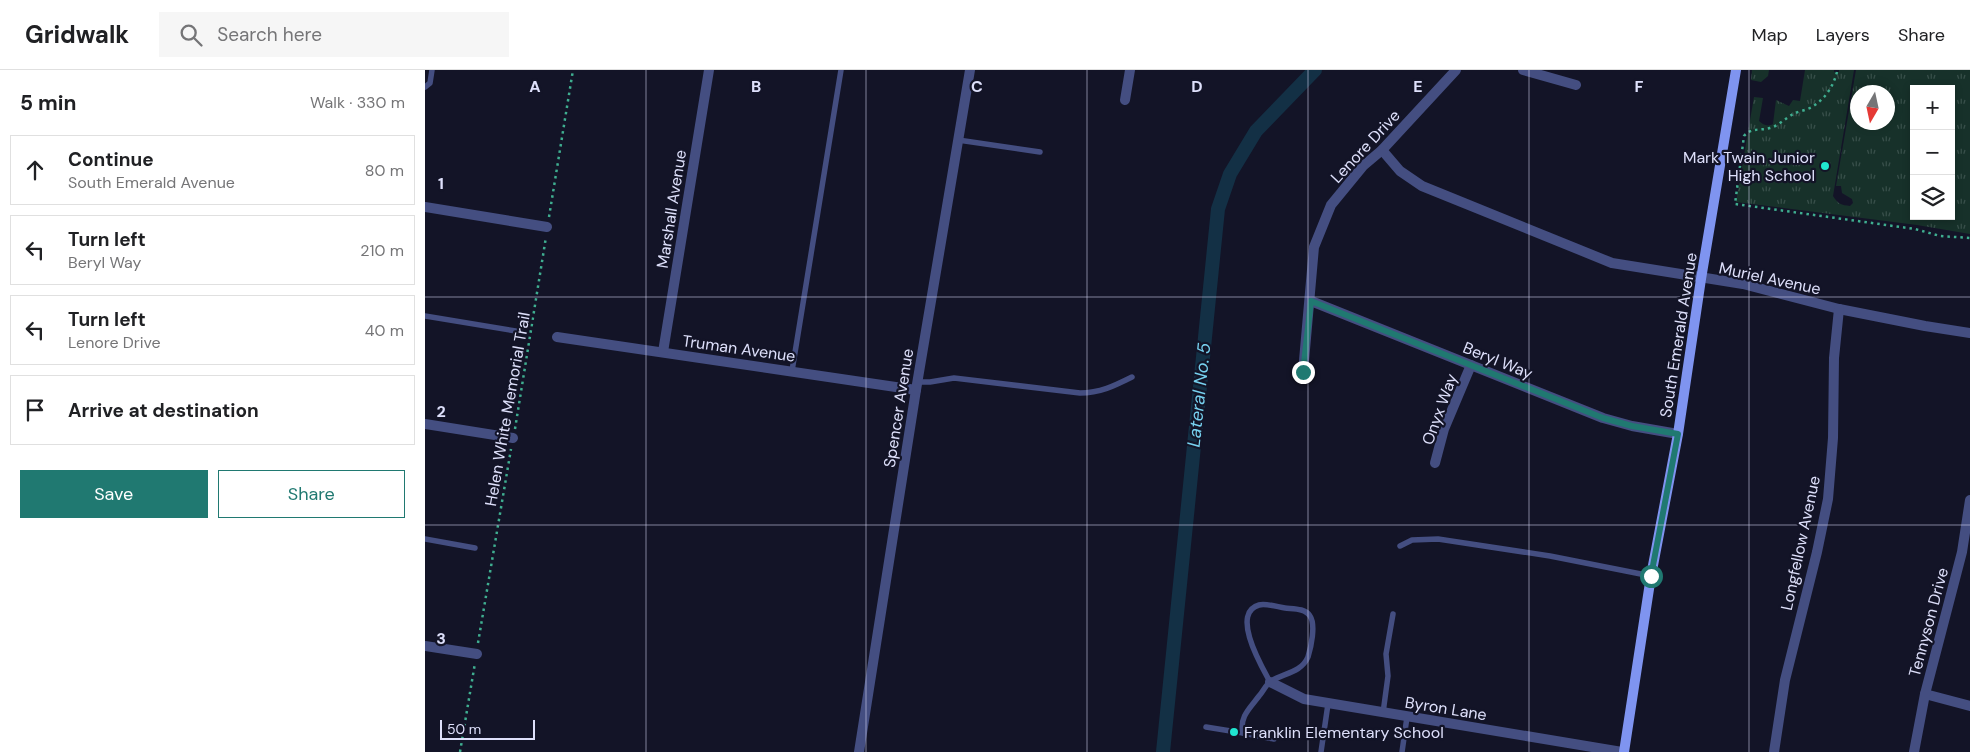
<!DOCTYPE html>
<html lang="en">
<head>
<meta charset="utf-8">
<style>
	:root { --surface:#fff; --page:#f6f6f6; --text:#202124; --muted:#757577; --line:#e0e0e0; --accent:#207971 }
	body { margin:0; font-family:"DM Sans",sans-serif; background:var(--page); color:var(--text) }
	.controls { position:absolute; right:15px; top:15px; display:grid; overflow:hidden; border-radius:0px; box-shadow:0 2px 8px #0003 }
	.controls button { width:45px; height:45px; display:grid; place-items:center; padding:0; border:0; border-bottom:1px solid var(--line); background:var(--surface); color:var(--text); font:25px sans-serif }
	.compass { position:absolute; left:1425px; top:15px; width:45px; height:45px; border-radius:50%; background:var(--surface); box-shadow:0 2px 8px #0003; rotate:189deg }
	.scale { position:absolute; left:15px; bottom:12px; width:95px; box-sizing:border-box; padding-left:5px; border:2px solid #dee0fb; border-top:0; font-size:14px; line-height:18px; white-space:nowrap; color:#dee0fb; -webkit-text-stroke:4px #131427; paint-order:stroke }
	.stop { position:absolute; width:15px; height:15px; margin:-11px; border:4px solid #207971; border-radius:50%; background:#fff }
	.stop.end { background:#207971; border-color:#fff; box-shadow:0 1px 5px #0008 }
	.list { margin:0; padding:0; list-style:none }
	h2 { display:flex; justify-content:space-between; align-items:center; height:65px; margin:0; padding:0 20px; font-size:21px }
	h2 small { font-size:16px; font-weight:400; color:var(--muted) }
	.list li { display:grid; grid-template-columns:32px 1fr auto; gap:15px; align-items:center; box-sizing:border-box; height:70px; margin:0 10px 10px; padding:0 10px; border:1px solid var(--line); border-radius:0px }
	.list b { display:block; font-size:19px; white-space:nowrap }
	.list p { margin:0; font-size:16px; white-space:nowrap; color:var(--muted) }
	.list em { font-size:16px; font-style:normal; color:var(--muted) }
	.actions { display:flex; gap:10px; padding:15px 20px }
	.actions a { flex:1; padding:11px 0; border:1px solid var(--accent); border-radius:0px; text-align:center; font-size:18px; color:var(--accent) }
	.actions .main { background:var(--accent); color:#fff }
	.icon { flex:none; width:28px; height:28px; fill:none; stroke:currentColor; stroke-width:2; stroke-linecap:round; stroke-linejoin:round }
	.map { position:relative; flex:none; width:1545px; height:682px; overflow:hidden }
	header { display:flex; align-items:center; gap:30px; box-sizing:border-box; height:70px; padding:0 25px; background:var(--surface); border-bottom:1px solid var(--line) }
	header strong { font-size:24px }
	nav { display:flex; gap:28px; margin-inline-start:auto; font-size:18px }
	.search { width:350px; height:45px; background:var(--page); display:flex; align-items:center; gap:12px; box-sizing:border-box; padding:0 18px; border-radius:0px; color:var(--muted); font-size:19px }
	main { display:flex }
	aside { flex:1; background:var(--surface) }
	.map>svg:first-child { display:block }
	.grass { fill:url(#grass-tufts); fill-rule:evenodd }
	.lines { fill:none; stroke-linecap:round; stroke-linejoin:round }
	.canal { stroke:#133045; stroke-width:14 }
	.path { stroke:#3fae90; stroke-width:2.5; stroke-dasharray:2.5 4; stroke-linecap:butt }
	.lane { stroke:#444e81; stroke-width:5.5 }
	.street { stroke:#444e81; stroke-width:10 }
	.secondary { stroke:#7f94f0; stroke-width:10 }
	.route { stroke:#207971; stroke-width:6 }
	.grid { fill:none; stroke:#dee0fb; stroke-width:1; stroke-opacity:0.55 }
	.poi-dot { fill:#20e5d0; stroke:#131427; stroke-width:2 }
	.labels { text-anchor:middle; stroke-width:4.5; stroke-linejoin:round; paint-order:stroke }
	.street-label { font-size:16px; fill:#dee0fb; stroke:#131427 }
	.poi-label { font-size:16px; fill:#dee0fb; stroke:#131427; text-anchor:end }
	.water-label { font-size:18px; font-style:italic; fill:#77d1ef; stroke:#131427 }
	.grid-label { font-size:16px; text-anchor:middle; font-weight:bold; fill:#dee0fb; stroke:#131427; stroke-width:4.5; stroke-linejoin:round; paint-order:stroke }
</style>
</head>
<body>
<header>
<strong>Gridwalk</strong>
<div class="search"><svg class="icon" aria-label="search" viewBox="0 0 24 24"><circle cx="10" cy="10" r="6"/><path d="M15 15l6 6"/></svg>Search here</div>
<nav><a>Map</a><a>Layers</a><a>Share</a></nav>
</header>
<main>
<aside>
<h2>5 min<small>Walk · 330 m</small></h2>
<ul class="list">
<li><svg class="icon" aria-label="ahead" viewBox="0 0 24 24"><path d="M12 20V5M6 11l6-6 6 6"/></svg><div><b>Continue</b><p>South Emerald Avenue</p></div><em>80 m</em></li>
<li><svg class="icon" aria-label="left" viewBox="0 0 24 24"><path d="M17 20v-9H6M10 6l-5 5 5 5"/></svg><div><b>Turn left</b><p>Beryl Way</p></div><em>210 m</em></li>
<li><svg class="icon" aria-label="left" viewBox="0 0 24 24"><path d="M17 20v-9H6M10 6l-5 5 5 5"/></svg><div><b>Turn left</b><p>Lenore Drive</p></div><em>40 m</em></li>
<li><svg class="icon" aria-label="arrive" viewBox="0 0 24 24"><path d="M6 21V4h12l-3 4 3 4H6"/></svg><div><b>Arrive at destination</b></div></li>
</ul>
<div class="actions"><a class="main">Save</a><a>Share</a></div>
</aside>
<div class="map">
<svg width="1545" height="682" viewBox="0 0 1545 682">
	<defs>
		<pattern id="grass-tufts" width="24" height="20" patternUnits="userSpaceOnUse" patternTransform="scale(1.25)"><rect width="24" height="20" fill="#17312a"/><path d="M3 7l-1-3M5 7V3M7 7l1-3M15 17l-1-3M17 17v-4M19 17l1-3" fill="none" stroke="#384f4a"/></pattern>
	</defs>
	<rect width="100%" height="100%" fill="#131427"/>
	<g class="grass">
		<path d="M1327,0h17l-1,6 -7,6 -10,-2z"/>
		<path d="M1380,0h29v2h5v-2h15l-21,126c5,8 8,9 17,10l3,-3 -1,-4 -10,-6 -1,-7h-5l20,-116h114v164l-53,-9 -181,-23 18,-105 9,1 -4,23c4,4 9,6 14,3l3,-24 13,6 4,-6 7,1zM1489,19h37v127h-37zM1462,22v30h-30v-30z"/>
	</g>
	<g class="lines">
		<path class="canal" d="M738,682l55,-543 12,-35 26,-43 59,-61"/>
		<g class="path">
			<path d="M1412,2c-4,15 -12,27 -25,35 -5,3 -13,4 -19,7 -7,4 -15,12 -23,14 -10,3 -18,-1 -26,8l-9,68 180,25 25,7 30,2"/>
			<path d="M124,147l24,-147"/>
			<path d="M90,359l31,-192"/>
			<path d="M53,573l33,-194"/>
			<path d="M35,682l15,-89"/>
		</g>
		<g class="lane">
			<path d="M0,17l5,-4 2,-13"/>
			<path d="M533,70l82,12"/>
			<path d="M0,246l97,16"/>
			<path d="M367,301l49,-301"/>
			<path d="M492,312h13l24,-4 126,15c20,0 34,-7 52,-16"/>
			<path d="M0,469l50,9"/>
			<path d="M975,476l12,-6 26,-1 112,17 101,20"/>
			<path d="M845,612c-8,-15 -40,-69 -11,-77 7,-2 19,2 26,3 8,1 20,0 25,8 6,9 1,31 -2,41 -7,16 -24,16 -37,24 -5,3 -8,11 -12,15 -9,12 -20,21 -16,37l31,6"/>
			<path d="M958,643l5,-37 -2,-22 7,-40"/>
			<path d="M781,657l37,6"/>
			<path d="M896,682l7,-48"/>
			<path d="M977,682l5,-35"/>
		</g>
		<g class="street">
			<path d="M1098,0l53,15"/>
			<path d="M700,30l5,-30"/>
			<path d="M957,80l18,21 22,15 190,77 131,21 96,25 86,17 45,7"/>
			<path d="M0,137l122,20"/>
			<path d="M886,231l292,117 29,8 46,8"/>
			<path d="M132,267l359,53"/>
			<path d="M238,282l46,-282"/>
			<path d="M878,302l11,-125 17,-42 32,-39 19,-16 74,-80"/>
			<path d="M0,354l88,14"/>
			<path d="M1010,393l9,-34 27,-64"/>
			<path d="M0,576l52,8"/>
			<path d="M845,612l34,17 318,53"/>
			<path d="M1500,624l45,12"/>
			<path d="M434,682l57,-362 54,-320"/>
			<path d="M1349,682l11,-72 32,-128 11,-53 5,-61 1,-80 5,-49"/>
			<path d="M1489,682l11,-58 37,-142 8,-52"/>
		</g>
		<path class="secondary" d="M1199,682l27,-176 27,-142 23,-155 35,-209"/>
	</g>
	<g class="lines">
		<path class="route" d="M878,302l8,-71 292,117 29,8 46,8 -27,142"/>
	</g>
	<path class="grid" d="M221,0v682M441,0v682M662,0v682M883,0v682M1104,0v682M1324,0v682M0,227h1545M0,455h1545"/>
	<g class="poi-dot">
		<circle cx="1400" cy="96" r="5"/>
		<circle cx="809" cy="662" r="5"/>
	</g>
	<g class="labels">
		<g class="street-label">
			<text transform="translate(940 76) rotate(-47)" y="6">Lenore Drive</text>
			<text transform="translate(246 139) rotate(-81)" y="6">Marshall Avenue</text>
			<text transform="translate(1345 208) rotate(12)" y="6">Muriel Avenue</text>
			<text transform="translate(1253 265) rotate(-81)" y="6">South Emerald Avenue</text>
			<text transform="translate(314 278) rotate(8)" y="6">Truman Avenue</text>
			<text transform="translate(1073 290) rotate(22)" y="6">Beryl Way</text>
			<text transform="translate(473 338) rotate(-81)" y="6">Spencer Avenue</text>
			<text transform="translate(82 339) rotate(-80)" y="6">Helen White Memorial Trail</text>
			<text transform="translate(1014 339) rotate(-70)" y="6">Onyx Way</text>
			<text transform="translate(1375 473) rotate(-78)" y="6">Longfellow Avenue</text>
			<text transform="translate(1503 552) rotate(-75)" y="6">Tennyson Drive</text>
			<text transform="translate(1021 638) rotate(9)" y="6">Byron Lane</text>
		</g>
		<g class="poi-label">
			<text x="1390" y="93">Mark Twain Junior<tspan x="1390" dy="18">High School</tspan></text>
			<text x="819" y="668" text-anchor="start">Franklin Elementary School</text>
		</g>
		<g class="water-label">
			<text transform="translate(774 325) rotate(-84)" y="6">Lateral No. 5</text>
		</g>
	</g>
	<g class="grid-label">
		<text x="110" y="22">A</text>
		<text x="331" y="22">B</text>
		<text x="552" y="22">C</text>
		<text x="772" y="22">D</text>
		<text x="993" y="22">E</text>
		<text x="1214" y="22">F</text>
		<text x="16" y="119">1</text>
		<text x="16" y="347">2</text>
		<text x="16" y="574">3</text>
	</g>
</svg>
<div class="controls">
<button>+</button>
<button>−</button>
<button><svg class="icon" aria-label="layers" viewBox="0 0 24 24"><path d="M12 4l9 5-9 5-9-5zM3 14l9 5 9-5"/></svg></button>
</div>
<svg class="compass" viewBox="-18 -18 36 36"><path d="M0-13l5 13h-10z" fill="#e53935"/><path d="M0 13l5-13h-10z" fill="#757577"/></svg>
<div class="scale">50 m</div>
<div class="stop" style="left:1226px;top:506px"></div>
<div class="stop end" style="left:878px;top:302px"></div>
</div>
</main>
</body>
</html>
